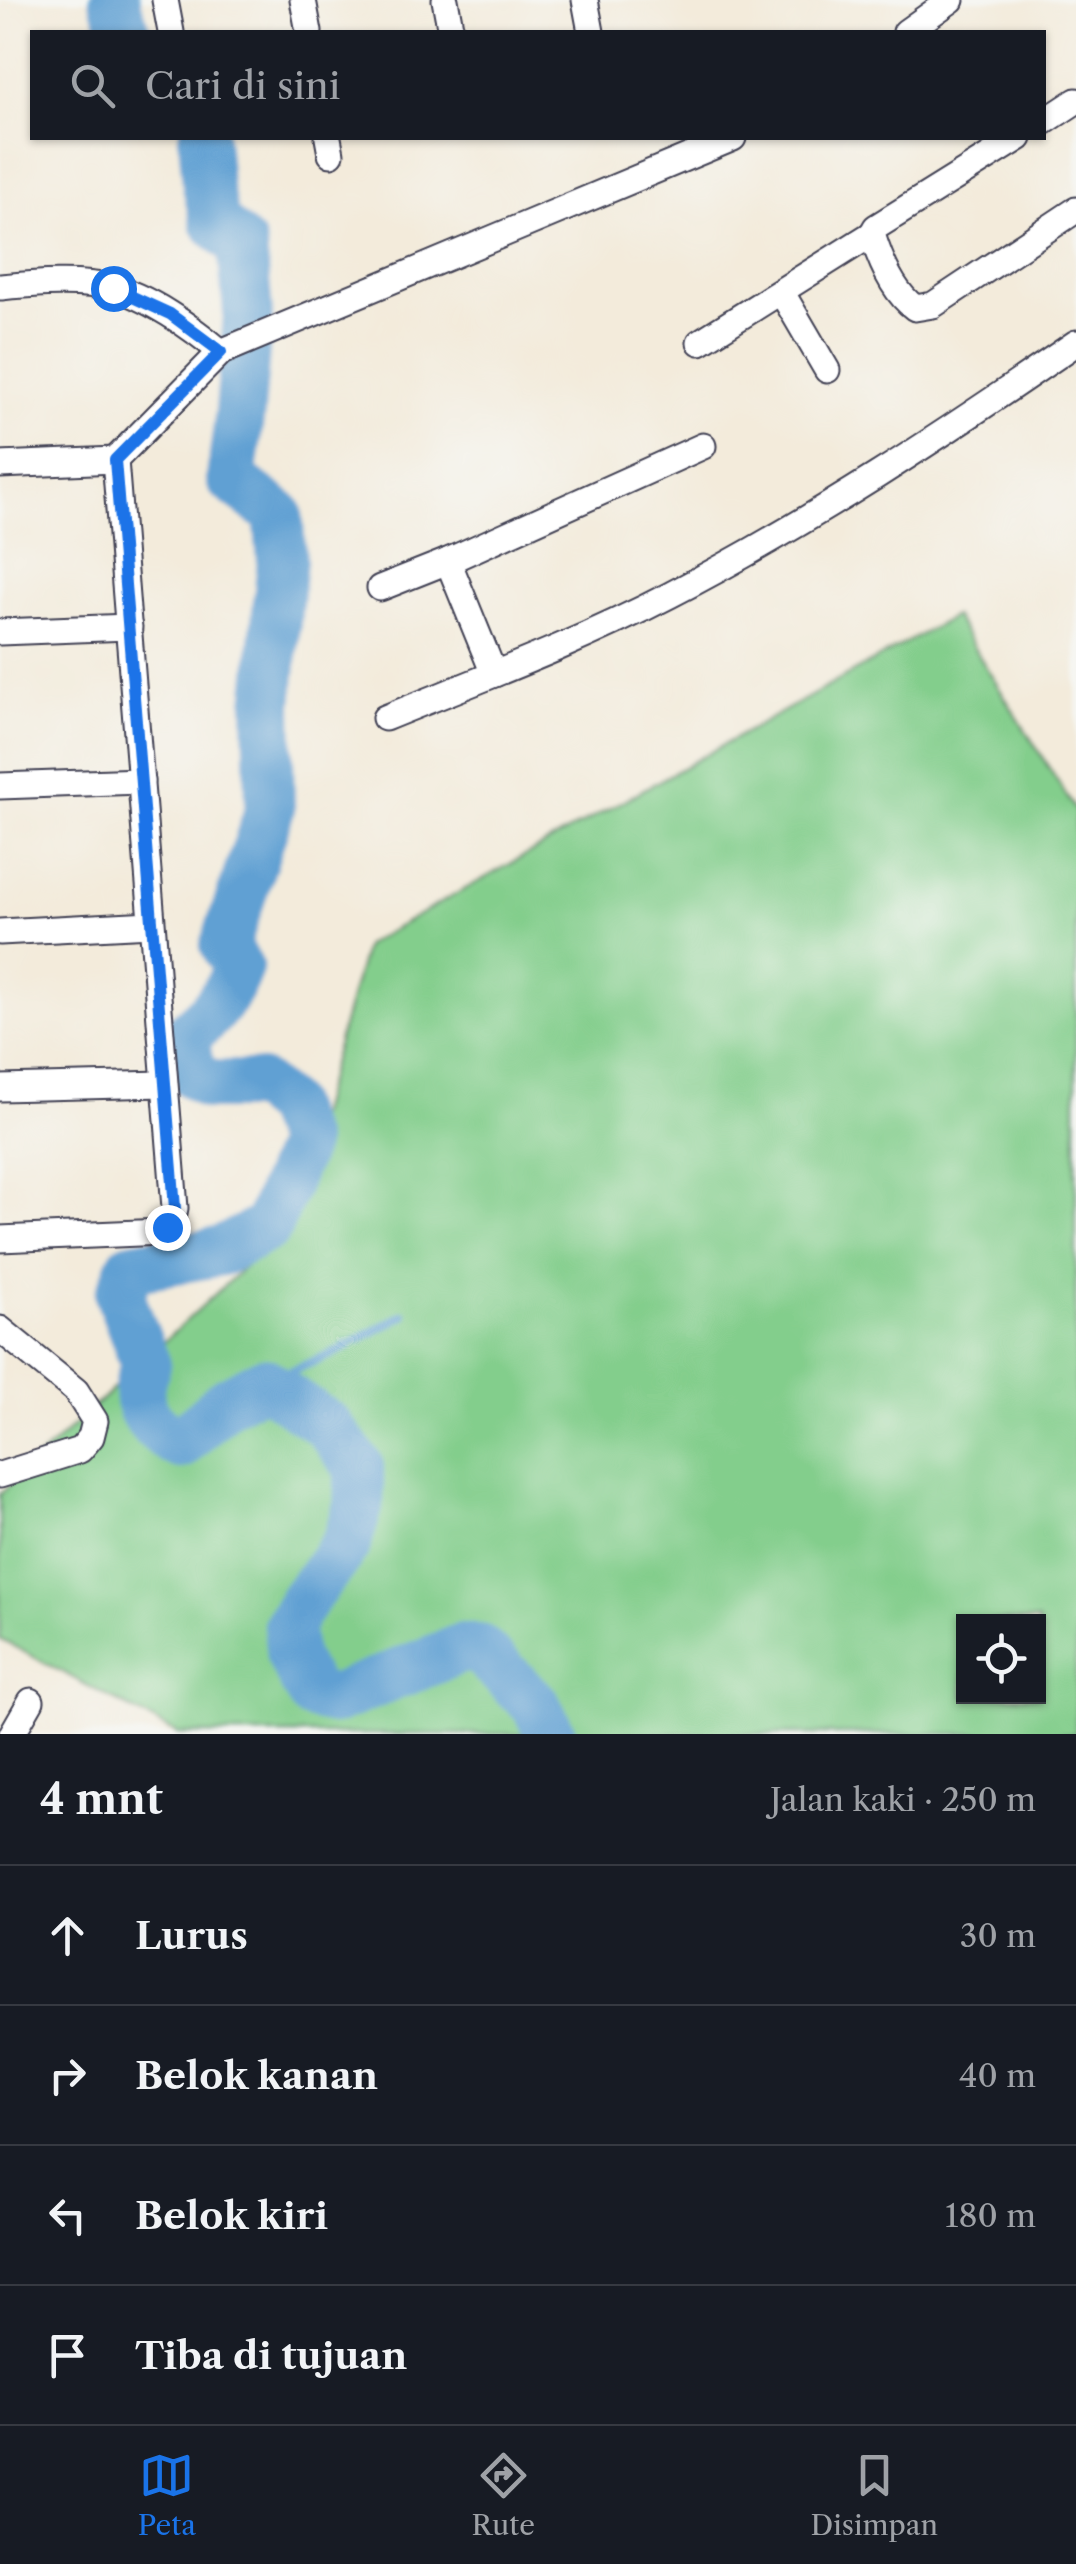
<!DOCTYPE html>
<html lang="id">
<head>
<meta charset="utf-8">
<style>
	:root { --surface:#171b24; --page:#242831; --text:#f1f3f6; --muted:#9ea1a6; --line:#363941; --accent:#1a73e8 }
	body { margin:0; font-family:"Libre Caslon Text",serif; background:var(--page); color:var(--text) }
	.controls { position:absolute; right:30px; bottom:30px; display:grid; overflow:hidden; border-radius:0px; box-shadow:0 2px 8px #0004 }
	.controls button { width:90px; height:90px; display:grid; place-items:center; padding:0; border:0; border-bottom:2px solid var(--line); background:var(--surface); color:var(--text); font:50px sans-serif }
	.stop { position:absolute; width:30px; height:30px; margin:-22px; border:8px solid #1a73e8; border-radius:50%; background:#fff }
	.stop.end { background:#1a73e8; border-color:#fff; box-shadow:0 2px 10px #0008 }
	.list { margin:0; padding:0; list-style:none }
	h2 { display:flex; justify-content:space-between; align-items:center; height:130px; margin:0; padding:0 40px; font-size:42px }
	h2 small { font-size:32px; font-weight:400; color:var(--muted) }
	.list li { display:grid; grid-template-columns:65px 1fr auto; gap:30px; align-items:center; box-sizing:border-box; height:140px; padding:0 40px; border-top:2px solid var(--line) }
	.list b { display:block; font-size:38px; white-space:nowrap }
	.list em { font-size:32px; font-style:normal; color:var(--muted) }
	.icon { flex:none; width:55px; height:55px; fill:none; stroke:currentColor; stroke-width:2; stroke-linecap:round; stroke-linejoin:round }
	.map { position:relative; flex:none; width:1076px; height:1734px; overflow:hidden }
	.search { position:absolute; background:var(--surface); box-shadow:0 2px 8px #0004; left:30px; right:30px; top:30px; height:110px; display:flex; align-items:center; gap:25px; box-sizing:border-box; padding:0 35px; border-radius:0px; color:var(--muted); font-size:38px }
	.sheet { height:690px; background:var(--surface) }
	nav { display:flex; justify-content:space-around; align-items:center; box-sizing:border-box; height:140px; border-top:2px solid var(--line); background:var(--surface); font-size:28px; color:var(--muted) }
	nav a { display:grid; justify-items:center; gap:5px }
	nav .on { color:var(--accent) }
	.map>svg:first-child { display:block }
	.green { fill:#83ce8c; stroke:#527864; stroke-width:2.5; fill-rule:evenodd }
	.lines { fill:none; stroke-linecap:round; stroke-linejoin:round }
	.stream { stroke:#60a0d3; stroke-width:9 }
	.river { stroke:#60a0d3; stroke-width:50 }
	.minor-casing { stroke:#414053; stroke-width:29 }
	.minor { stroke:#fff; stroke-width:25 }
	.route { stroke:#1a73e8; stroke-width:12 }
</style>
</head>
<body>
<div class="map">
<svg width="1076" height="1734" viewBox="0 0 1076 1734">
	<rect width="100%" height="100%" fill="#f6f6f2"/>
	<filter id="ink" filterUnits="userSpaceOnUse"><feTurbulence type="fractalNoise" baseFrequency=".01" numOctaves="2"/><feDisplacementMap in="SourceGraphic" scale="20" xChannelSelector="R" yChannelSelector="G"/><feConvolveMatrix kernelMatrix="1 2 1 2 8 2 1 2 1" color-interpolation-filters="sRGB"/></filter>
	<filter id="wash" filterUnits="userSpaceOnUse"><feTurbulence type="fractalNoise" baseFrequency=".0048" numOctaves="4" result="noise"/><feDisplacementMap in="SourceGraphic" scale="40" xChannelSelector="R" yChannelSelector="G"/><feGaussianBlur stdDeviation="2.25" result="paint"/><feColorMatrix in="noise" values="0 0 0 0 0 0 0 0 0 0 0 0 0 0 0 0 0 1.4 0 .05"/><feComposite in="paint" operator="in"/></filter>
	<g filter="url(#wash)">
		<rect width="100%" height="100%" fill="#f3ebdb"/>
		<path class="green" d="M954,616l122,195v923h-898l-178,-95v-145l286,-266 79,-283zM964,1621h74v75h-74z"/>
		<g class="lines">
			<path class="stream" d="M264,1382l66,-27 74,-40"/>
			<g class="river">
				<path d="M114,0l12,32"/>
				<path d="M203,138l4,47 8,37 27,24 6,68 -8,97 -9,68 47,35 4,46 -14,144 2,104 -45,137 13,22c-11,31 -29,50 -54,70l6,35 20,13h50l26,21 15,38 -34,83 -45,24 -91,16 -11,29 26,69c-18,38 2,61 34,79l44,-41 40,-21 63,43 32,42v36l-13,41 -41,54 -17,28 3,30 21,39 21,5 129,-52 17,1 56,55 16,30"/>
			</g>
		</g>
	</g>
	<g filter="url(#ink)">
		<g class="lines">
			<defs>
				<g id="minor">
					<path d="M165,0l6,32"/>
					<path d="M303,0l6,32"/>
					<path d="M445,0l6,32"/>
					<path d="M585,0l6,32"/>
					<path d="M906,32l45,-32"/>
					<path d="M1044,122l32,-21"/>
					<path d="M328,138l3,16"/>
					<path d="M1019,138l-143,89 -4,7c8,26 21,58 43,74l18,-3 143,-95"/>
					<path d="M0,287c35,-3 77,-7 112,1 34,7 82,41 109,64"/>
					<path d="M782,293l45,77"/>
					<path d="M700,342l172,-108"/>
					<path d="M0,465l115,-5"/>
					<path d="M448,561l46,113"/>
					<path d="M380,588l68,-27 255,-115"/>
					<path d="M0,632l129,-5"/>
					<path d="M385,718c96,-39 193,-75 285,-123 143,-74 274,-161 406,-252"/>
					<path d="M0,786l141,-5"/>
					<path d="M0,932l151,-8"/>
					<path d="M0,1088l164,-4"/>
					<path d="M0,1239l162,-7 11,-14 2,-10 -60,-748 106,-108 512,-214"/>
					<path d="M0,1329l76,62 19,30 -4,16 -11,13 -80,25"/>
					<path d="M12,1734l19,-33"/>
				</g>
			</defs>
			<use href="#minor" class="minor-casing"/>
			<use href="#minor" class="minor"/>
		</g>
	</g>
	<g class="lines" filter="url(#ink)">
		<path class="route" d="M113,288l57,26 51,38 -106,108 60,748 -8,19"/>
	</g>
</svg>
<div class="controls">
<button><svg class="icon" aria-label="locate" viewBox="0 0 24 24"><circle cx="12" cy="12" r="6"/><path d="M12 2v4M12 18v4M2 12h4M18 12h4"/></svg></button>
</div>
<div class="stop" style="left:113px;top:288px"></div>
<div class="stop end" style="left:167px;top:1227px"></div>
<div class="search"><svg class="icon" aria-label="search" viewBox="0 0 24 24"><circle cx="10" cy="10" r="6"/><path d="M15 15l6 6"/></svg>Cari di sini</div>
</div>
<section class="sheet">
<h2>4 mnt<small>Jalan kaki · 250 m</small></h2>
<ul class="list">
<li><svg class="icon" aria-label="ahead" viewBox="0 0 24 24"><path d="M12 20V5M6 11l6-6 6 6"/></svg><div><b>Lurus</b></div><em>30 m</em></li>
<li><svg class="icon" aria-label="right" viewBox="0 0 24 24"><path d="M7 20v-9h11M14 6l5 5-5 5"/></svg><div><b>Belok kanan</b></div><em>40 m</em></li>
<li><svg class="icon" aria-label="left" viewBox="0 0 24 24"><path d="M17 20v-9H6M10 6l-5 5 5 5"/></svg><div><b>Belok kiri</b></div><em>180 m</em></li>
<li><svg class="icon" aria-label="arrive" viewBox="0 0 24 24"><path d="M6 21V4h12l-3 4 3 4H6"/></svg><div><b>Tiba di tujuan</b></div></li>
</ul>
</section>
<nav>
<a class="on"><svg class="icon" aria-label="map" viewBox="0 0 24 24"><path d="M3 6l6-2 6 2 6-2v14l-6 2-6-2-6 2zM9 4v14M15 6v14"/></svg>Peta</a>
<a><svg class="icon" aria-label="directions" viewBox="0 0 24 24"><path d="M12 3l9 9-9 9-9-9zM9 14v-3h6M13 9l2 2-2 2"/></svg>Rute</a>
<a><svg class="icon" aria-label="saved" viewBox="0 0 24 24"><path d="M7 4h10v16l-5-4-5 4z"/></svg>Disimpan</a>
</nav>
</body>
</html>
